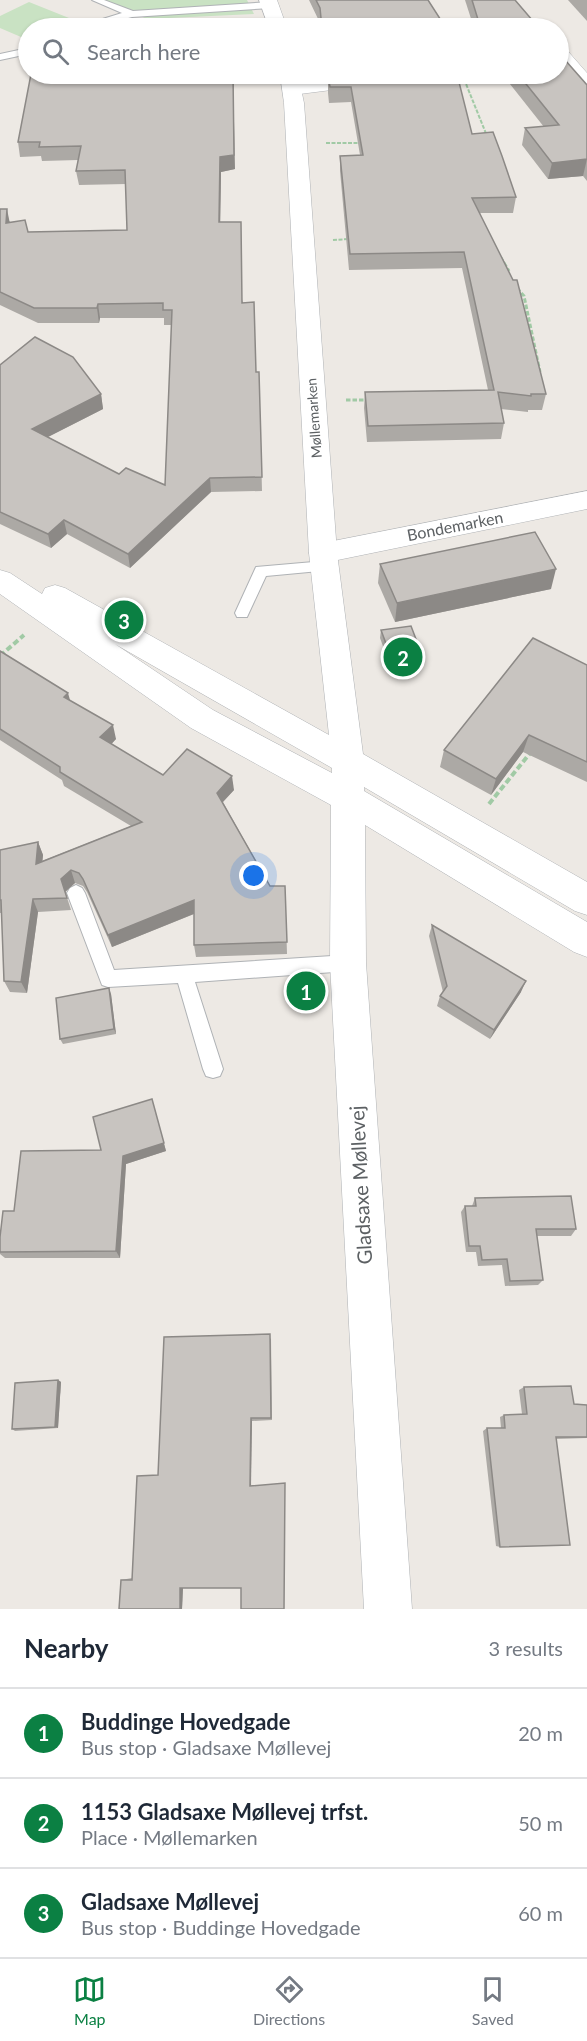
<!DOCTYPE html>
<html lang="en">
<head>
<meta charset="utf-8">
<style>
	:root { --surface:#fff; --page:#f2f2f3; --text:#1f2937; --muted:#747a83; --line:#e0e1e3; --accent:#0b8043 }
	body { margin:0; font-family:Lato,sans-serif; background:var(--page); color:var(--text) }
	.you { position:absolute; left:254px; top:876px; width:21px; height:21px; margin:-15px; border:4px solid #fff; border-radius:50%; background:#1a73e8; box-shadow:0 0 0 9px #1a73e833 }
	.badge { display:grid; place-items:center; width:39px; height:39px; border-radius:50%; background:var(--accent); color:#fff; font-size:20px; font-weight:700 }
	.pin { position:absolute; translate:-50% -50%; border:3px solid #fff; box-shadow:0 2px 6px #0006 }
	.list { margin:0; padding:0; list-style:none }
	h2 { display:flex; justify-content:space-between; align-items:center; height:78px; margin:0; padding:0 24px; font-size:26px }
	h2 small { font-size:20px; font-weight:400; color:var(--muted) }
	.list li { display:grid; grid-template-columns:39px 1fr auto; gap:18px; align-items:center; box-sizing:border-box; height:90px; padding:0 24px; border-top:2px solid var(--line) }
	.list b { display:block; font-size:22px; white-space:nowrap }
	.list p { margin:0; font-size:20px; white-space:nowrap; color:var(--muted) }
	.list em { font-size:20px; font-style:normal; color:var(--muted) }
	.icon { flex:none; width:33px; height:33px; fill:none; stroke:currentColor; stroke-width:2; stroke-linecap:round; stroke-linejoin:round }
	.map { position:relative; flex:none; width:587px; height:1609px; overflow:hidden }
	.search { position:absolute; background:var(--surface); box-shadow:0 2px 4px #0004; left:18px; right:18px; top:18px; height:66px; display:flex; align-items:center; gap:15px; box-sizing:border-box; padding:0 21px; border-radius:33px; color:var(--muted); font-size:22px }
	.sheet { height:348px; background:var(--surface) }
	nav { display:flex; justify-content:space-around; align-items:center; box-sizing:border-box; height:84px; border-top:2px solid var(--line); background:var(--surface); font-size:16px; color:var(--muted) }
	nav a { display:grid; justify-items:center; gap:3px }
	nav .on { color:var(--accent) }
	.map>svg:first-child { display:block }
	.green { fill:#c9e2c3 }
	.lines { fill:none; stroke-linecap:round; stroke-linejoin:round }
	.service-casing { stroke:#afb2b5; stroke-width:2 }
	.minor-casing { stroke:#afb2b5; stroke-width:1 }
	.tertiary-casing { stroke:#afb2b5; stroke-width:1 }
	.path-far2 { stroke:#a1caa5; stroke-width:2; stroke-dasharray:4 1.5; stroke-linecap:butt }
	.path-far1 { stroke:#a1caa5; stroke-width:3; stroke-dasharray:4.5 2; stroke-linecap:butt }
	.path { stroke:#a1caa5; stroke-width:4; stroke-dasharray:6 3; stroke-linecap:butt }
	.service { fill:#fff; fill-rule:evenodd }
	.minor { fill:#fff; fill-rule:evenodd }
	.tertiary { fill:#fff; fill-rule:evenodd }
	.wall { fill:#aca9a5 }
	.shaded-wall { fill:#8c8986 }
	.building { fill:#c8c4c0; stroke:#8c8986; stroke-width:1.5 }
	.labels { text-anchor:middle; stroke-width:6; stroke-linejoin:round; paint-order:stroke }
	.far-street-label { font-size:14px; fill:#5c6063; stroke:#fff }
	.street-label { font-size:16px; fill:#5c6063; stroke:#fff }
	.near-street-label { font-size:20px; fill:#5c6063; stroke:#fff }
</style>
</head>
<body>
<div class="map">
<svg width="587" height="1609" viewBox="0 0 587 1609">
	<rect width="100%" height="100%" fill="#ede9e4"/>
	<g class="green">
		<path d="M102,0h145l7,14 -107,5z"/>
		<path d="M29,2l45,18 -16,8h-30v12l-28,-12v-12z"/>
	</g>
	<g class="lines">
		<defs>
			<g id="service">
				<path d="M92,0h12l29,11 138,-9 4,3 -4,3 -139,9 -42,11h-11l1,-2 42,-13z"/>
				<path d="M28,48v6l-28,6v-6z"/>
				<path d="M325,561l5,1 2,4 -2,4 -64,6 -19,41h-10l-2,-4 21,-46z"/>
				<path d="M76,885l6,3 3,5 29,77 234,-15 6,2 3,6 -3,6 -6,2 -153,11 28,87 -3,7 -7,2 -7,-2 -3,-7 -25,-86 -70,4 -6,-2 -35,-92 3,-5z"/>
			</g>
			<g id="minor">
				<path d="M558,48l8,1 21,24v18l-7,-2 -22,-25z"/>
				<path d="M369,74h50l-2,4 -7,2 -118,15 -7,-2 -3,-4 3,-4 7,-2z"/>
				<path d="M587,491v18l-264,54 -10,-3 -4,-7 4,-7 10,-3z"/>
			</g>
			<g id="tertiary">
				<path d="M259,0h18l10,28h-18z"/>
				<path d="M280,74h18l6,29 33,450 26,201 224,128v33l-12,-4 -211,-124v4l223,131v35l-13,-5 -209,-127 1,138 46,646h-48l-34,-646 1,-158 -140,-77 -191,-134v-24l10,3 32,21 3,-6 10,-3 10,3 264,147 -20,-182 -25,-450zM115,644l217,124v5l-119,-63z"/>
			</g>
		</defs>
		<use href="#service" class="service-casing"/>
		<use href="#minor" class="minor-casing"/>
		<use href="#tertiary" class="tertiary-casing"/>
		<g class="path-far2">
			<path d="M462,74l25,62"/>
			<path d="M326,143h35"/>
			<path d="M333,240l16,-1"/>
			<path d="M501,257l4,7"/>
		</g>
		<g class="path-far1">
			<path d="M504,263l5,8"/>
			<path d="M517,288l7,8 16,76"/>
			<path d="M346,400h22"/>
		</g>
		<g class="path">
			<path d="M0,656l24,-21"/>
			<path d="M489,804l42,-52"/>
		</g>
		<use href="#service" class="service"/>
		<use href="#minor" class="minor"/>
		<use href="#tertiary" class="tertiary"/>
	</g>
	<g class="wall">
		<path d="M309,0h119l18,28h-126v-5z"/>
		<path d="M465,0h50l24,28h-65z"/>
		<path d="M568,0h19v21z"/>
		<path d="M31,74l204,95 -14,3 -1,50 23,81 13,69h3l3,119 -51,1 -81,76 -63,-34 -16,14 -51,-24v-159l101,29 2,15 -55,28 71,37 46,11 7,-160h-8v-7h-64l-1,5h-61l-38,-18v-96l10,13 18,10 99,-2 -1,-46 -47,1 -3,-14 2,-11 -36,1 -1,-5 -21,1 -2,-15z"/>
		<path d="M502,74h56l29,11v96l-4,-5 -35,3 -26,-34 3,-17 19,-1z"/>
		<path d="M328,77l144,57 44,63 -3,16h-33l66,181 -4,16h-14v2l-27,-3 3,14 -3,16 -134,3 -3,-34 1,-16 123,-2 -26,-122 -113,2 -9,-99v-15l20,-1 -9,-53 -22,1 -1,-10z"/>
		<path d="M380,564l171,25 -156,33 -17,-39z"/>
		<path d="M381,630l40,32 -30,6 -11,-30z"/>
		<path d="M0,651l70,49 46,39 -5,5 52,31 71,15 -11,12 47,84h15l2,68 -91,3 -2,-12v-31l-82,33 -25,-55 -4,-6 -8,-3 -10,9 6,18 -33,2 -11,81 -17,-1 -6,-11 -2,-68h-2v-35l38,-36 5,13 -1,6 89,-35 -67,-40 -2,-6 -62,-40z"/>
		<path d="M587,665v117l-64,-30 -32,43 -51,-28 4,-17z"/>
		<path d="M432,925l89,67 -31,47 -53,-33 3,-10 3,-4 -14,-56z"/>
		<path d="M111,994l5,40 -53,10 -3,-5z"/>
		<path d="M154,1108l12,43 -40,13 -6,94h-115l-5,-4v-17l14,-26 87,-61z"/>
		<path d="M475,1198l101,31 -5,7h-34l6,44 -5,5 -33,1 -3,-21 -24,1 -2,-14h-10l-5,-40 4,-6h7z"/>
		<path d="M271,1338l1,82 -20,1 -11,167h-58l-1,21h-63l2,-29 11,-2 26,-103z"/>
		<path d="M58,1380l3,2 -3,46 -43,3 -3,-2z"/>
		<path d="M524,1387l50,17 13,1v33l-31,1 -56,108 -4,-1 -13,-115 4,-3h14l-1,-11 4,-2 18,-1 -3,-24z"/>
	</g>
	<g class="shaded-wall">
		<path d="M233,74l2,95 -14,3 -1,64 -1,-14 1,-65z"/>
		<path d="M325,74h29l-29,3z"/>
		<path d="M587,159l-4,17 -35,3 4,-16z"/>
		<path d="M7,209l3,15 -4,-1z"/>
		<path d="M98,304l2,14 -1,5 -2,-15z"/>
		<path d="M101,394l2,15 -67,34 -4,-14z"/>
		<path d="M210,478l1,14 -81,76 -2,-14z"/>
		<path d="M64,520l3,14 -16,14 -3,-14z"/>
		<path d="M556,569l-5,20 -156,33 2,-19z"/>
		<path d="M422,655l-1,7 -30,6 1,-8z"/>
		<path d="M68,693l4,14 -8,-10z"/>
		<path d="M113,725l3,14 -12,13 -4,-15z"/>
		<path d="M529,735l-6,17 -32,43 5,-16z"/>
		<path d="M232,776l2,14 -15,16 -2,-13z"/>
		<path d="M38,842l5,13 -2,22 -5,-13z"/>
		<path d="M71,870l4,13 -10,9 6,18 -10,-31z"/>
		<path d="M33,899l5,13 -11,81 -6,-11z"/>
		<path d="M194,900l2,13 -84,34 -4,-12z"/>
		<path d="M526,981l-5,11 -31,47 4,-9z"/>
		<path d="M109,988l2,6 5,40 -2,-5z"/>
		<path d="M152,1099l14,52 -40,13 -6,94 -4,-7 7,-95z"/>
		<path d="M58,1380l3,2 -3,46 -3,-1z"/>
		<path d="M251,1418l1,3 -1,66 -1,-1z"/>
		<path d="M183,1587l-1,22h-2v-21z"/>
	</g>
	<g class="building">
		<path d="M316,0h112l18,28h-124l-2,-20z"/>
		<path d="M472,0h43l24,28h-57l-2,-2z"/>
		<path d="M558,52l29,33v74l-35,4 -27,-35 34,-3 -41,-51h40z"/>
		<path d="M31,74h202l1,81 -14,2 -1,65h22l1,81 12,-1 2,70h3l3,105 -52,1 -82,76 -64,-34 -16,14 -48,-22v-147l35,-28 38,20 28,37 -69,35 87,45 7,-6 39,17 7,-175h-9v-7l-65,1 -1,4h-63l-34,-16v-83h7l-1,14 19,-3 3,12 99,-2 -2,-60 -49,1 5,-25 -42,1 1,-5h-22z"/>
		<path d="M360,74h97l15,60 21,-2 9,24 14,41 -44,1 41,82h4l29,114h-15v2l-33,-4 6,31 -136,3 -3,-34 129,-2 -30,-138 -114,2 -10,-98 23,-1 -12,-68h-21l-2,-10z"/>
		<path d="M535,532l21,37 -159,34 -17,-39z"/>
		<path d="M411,626l11,29 -30,5 -11,-30z"/>
		<path d="M533,638l54,27v97l-58,-27 -33,44 -52,-29z"/>
		<path d="M0,651l68,42 -4,4 49,28 -13,12 63,38 24,-26 45,27 -15,17 53,93h15l2,56 -93,3v-45l-86,35 -25,-56 -4,-6 -8,-3 -10,9 6,19 -34,1 -12,83 -17,-1 -3,-81h-1v-50l38,-8 -2,22 106,-42 -82,-50v-5l-60,-38z"/>
		<path d="M432,925l94,56 -32,49 -54,-34 7,-10z"/>
		<path d="M109,988l5,41 -54,10 -4,-41z"/>
		<path d="M152,1099l12,44 -41,13 -7,95 -116,1v-15l3,-26h11l7,-60 80,-1 -8,-33z"/>
		<path d="M571,1196l5,33h-40l7,51 -33,1 -3,-22 -25,1 -2,-14h-11l-4,-40h11l-1,-8z"/>
		<path d="M270,1334l1,84h-20l-1,68 35,-3 -1,126h-43v-21h-61v21h-61l2,-29h11l5,-104 21,-1 6,-138z"/>
		<path d="M58,1380l-3,47 -43,2 3,-46z"/>
		<path d="M571,1386l3,18 13,1v32h-31l14,108 -70,2 -13,-119h18l-1,-13 23,-1 -3,-27z"/>
	</g>
	<g class="labels">
		<g class="far-street-label">
			<text transform="translate(314 418) rotate(-94)" y="5">Møllemarken</text>
		</g>
		<g class="street-label">
			<text transform="translate(455 526) rotate(-11)" y="6">Bondemarken</text>
		</g>
		<g class="near-street-label">
			<text transform="translate(361 1185) rotate(-93)" y="7">Gladsaxe Møllevej</text>
		</g>
	</g>
</svg>
<div class="you"></div>
<div class="pin badge" style="left:306px;top:991px">1</div>
<div class="pin badge" style="left:403px;top:657px">2</div>
<div class="pin badge" style="left:124px;top:620px">3</div>
<div class="search"><svg class="icon" aria-label="search" viewBox="0 0 24 24"><circle cx="10" cy="10" r="6"/><path d="M15 15l6 6"/></svg>Search here</div>
</div>
<section class="sheet">
<h2>Nearby<small>3 results</small></h2>
<ul class="list">
<li><span class="badge">1</span><div><b>Buddinge Hovedgade</b><p>Bus stop · Gladsaxe Møllevej</p></div><em>20 m</em></li>
<li><span class="badge">2</span><div><b>1153 Gladsaxe Møllevej trfst.</b><p>Place · Møllemarken</p></div><em>50 m</em></li>
<li><span class="badge">3</span><div><b>Gladsaxe Møllevej</b><p>Bus stop · Buddinge Hovedgade</p></div><em>60 m</em></li>
</ul>
</section>
<nav>
<a class="on"><svg class="icon" aria-label="map" viewBox="0 0 24 24"><path d="M3 6l6-2 6 2 6-2v14l-6 2-6-2-6 2zM9 4v14M15 6v14"/></svg>Map</a>
<a><svg class="icon" aria-label="directions" viewBox="0 0 24 24"><path d="M12 3l9 9-9 9-9-9zM9 14v-3h6M13 9l2 2-2 2"/></svg>Directions</a>
<a><svg class="icon" aria-label="saved" viewBox="0 0 24 24"><path d="M7 4h10v16l-5-4-5 4z"/></svg>Saved</a>
</nav>
</body>
</html>
